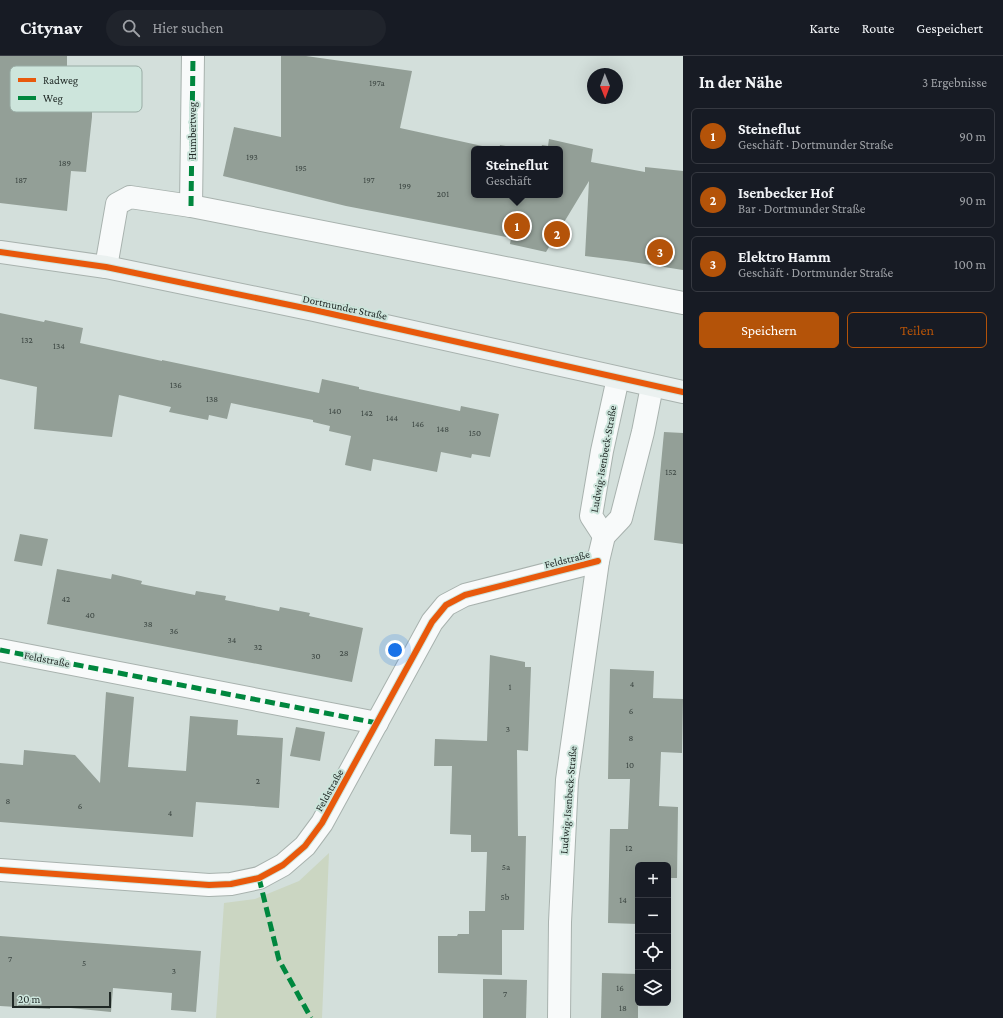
<!DOCTYPE html>
<html lang="de">
<head>
<meta charset="utf-8">
<style>
	:root { --surface:#171b24; --page:#20242c; --text:#f1f3f6; --muted:#9ea1a6; --line:#363941; --accent:#b45309 }
	body { margin:0; font-family:"Crimson Pro",serif; background:var(--page); color:var(--text) }
	.controls { position:absolute; right:12px; bottom:12px; display:grid; overflow:hidden; border-radius:6px; box-shadow:0 4px 16px #0002 }
	.controls button { width:36px; height:36px; display:grid; place-items:center; padding:0; border:0; border-bottom:1px solid var(--line); background:var(--surface); color:var(--text); font:20px sans-serif }
	.compass { position:absolute; left:587px; top:12px; width:36px; height:36px; border-radius:50%; background:var(--surface); box-shadow:0 4px 16px #0002; rotate:179deg }
	.scale { position:absolute; left:12px; bottom:10px; width:99px; box-sizing:border-box; padding-left:4px; border:2px solid #1f2825; border-top:0; font-size:11px; line-height:14px; white-space:nowrap; color:#1f2825; -webkit-text-stroke:3px #cde5dc; paint-order:stroke }
	.you { position:absolute; left:395px; top:594px; width:14px; height:14px; margin:-10px; border:3px solid #fff; border-radius:50%; background:#1a73e8; box-shadow:0 0 0 6px #1a73e833 }
	.badge { display:grid; place-items:center; width:26px; height:26px; border-radius:50%; background:var(--accent); color:#fff; font-size:13px; font-weight:700 }
	.pin { position:absolute; translate:-50% -50%; border:2px solid #fff; box-shadow:0 1px 4px #0006 }
	.popup { position:absolute; left:471px; top:90px; width:92px; height:52px; box-sizing:border-box; display:grid; place-content:center; border-radius:6px; background:var(--surface); filter:drop-shadow(0 1px 3px #0005); font-size:13px; white-space:nowrap; color:var(--muted) }
	.popup b { font-size:15px; color:var(--text) }
	.popup::after { content:''; position:absolute; left:50%; top:100%; margin-left:-8px; border:8px solid transparent; border-top-color:var(--surface) }
	.list { margin:0; padding:0; list-style:none }
	h2 { display:flex; justify-content:space-between; align-items:center; height:52px; margin:0; padding:0 16px; font-size:17px }
	h2 small { font-size:13px; font-weight:400; color:var(--muted) }
	.list li { display:grid; grid-template-columns:26px 1fr auto; gap:12px; align-items:center; box-sizing:border-box; height:56px; margin:0 8px 8px; padding:0 8px; border:1px solid var(--line); border-radius:6px }
	.list b { display:block; font-size:15px; white-space:nowrap }
	.list p { margin:0; font-size:13px; white-space:nowrap; color:var(--muted) }
	.list em { font-size:13px; font-style:normal; color:var(--muted) }
	.actions { display:flex; gap:8px; padding:12px 16px }
	.actions a { flex:1; padding:9px 0; border:1px solid var(--accent); border-radius:6px; text-align:center; font-size:14px; color:var(--accent) }
	.actions .main { background:var(--accent); color:#fff }
	.icon { flex:none; width:22px; height:22px; fill:none; stroke:currentColor; stroke-width:2; stroke-linecap:round; stroke-linejoin:round }
	.map { position:relative; flex:none; width:683px; height:962px; overflow:hidden }
	header { display:flex; align-items:center; gap:24px; box-sizing:border-box; height:56px; padding:0 20px; background:var(--surface); border-bottom:1px solid var(--line) }
	header strong { font-size:19px }
	nav { display:flex; gap:22px; margin-inline-start:auto; font-size:14px }
	.search { width:280px; height:36px; background:var(--page); display:flex; align-items:center; gap:10px; box-sizing:border-box; padding:0 14px; border-radius:22px; color:var(--muted); font-size:15px }
	main { display:flex }
	aside { flex:1; background:var(--surface) }
	.map>svg:first-child { display:block }
	.green { fill:#cbd6c2 }
	.building { fill:#939f97 }
	.lines { fill:none; stroke-linecap:round; stroke-linejoin:round }
	.minor-casing { stroke:#a8b2ae; stroke-width:24 }
	.secondary-casing { stroke:#a8b2ae; stroke-width:24 }
	.minor { stroke:#f8fafa; stroke-width:22 }
	.secondary { stroke:#ebf1f0; stroke-width:22 }
	.quiet { stroke:#00873e; stroke-width:5; stroke-dasharray:10 5; stroke-linecap:butt }
	.cycleway-casing { stroke:#cde5dc; stroke-width:8 }
	.cycleway { stroke:#e8590c; stroke-width:6 }
	.labels { text-anchor:middle; stroke-width:4; stroke-linejoin:round; paint-order:stroke }
	.number-label { font-size:9px; fill:#3c4642 }
	.street-label { font-size:11px; fill:#1f2825; stroke:#cde5dc }
	.key { fill:#cde5dc; stroke:#99aca5; stroke-width:1 }
	.key-label { font-size:11px; fill:#1f2825 }
</style>
</head>
<body>
<header>
<strong>Citynav</strong>
<div class="search"><svg class="icon" aria-label="search" viewBox="0 0 24 24"><circle cx="10" cy="10" r="6"/><path d="M15 15l6 6"/></svg>Hier suchen</div>
<nav><a>Karte</a><a>Route</a><a>Gespeichert</a></nav>
</header>
<main>
<div class="map">
<svg width="683" height="962" viewBox="0 0 683 962">
	<rect width="100%" height="100%" fill="#d3dfdb"/>
	<path class="green" d="M329,797l-7,165h-106l8,-115 31,-4 44,-18z"/>
	<g class="building">
		<path d="M0,0h67v28h25v33l-6,55 -15,-1 -4,40 -67,-8z"/>
		<path d="M281,0h25l106,15 -12,57 96,21h-22v46h86v-46h-19l1,-4 6,1 1,-7 44,10 -2,13 54,10v-5l38,4v99l-57,-9 -41,-5 4,-75 -43,71 -36,-8 1,-6 -165,-32 -123,-30 11,-49 47,10z"/>
		<path d="M500,89l24,4h-25z"/>
		<path d="M0,257l44,9 1,-2 38,8 -3,15 82,18v-1l157,33 3,-14 37,8v2l101,22 1,-5 38,8 -9,43 -18,-3 -1,4 -30,-6 -4,20 -64,-13 -2,12 -26,-6 6,-29 -22,-5 1,-5 -17,-4v-2l-82,-17 -4,16 -18,-4 -1,5 -39,-8 2,-5 -52,-12 -7,42 -78,-8 3,-42 -37,-8z"/>
		<path d="M664,376l19,1v111l-29,-4z"/>
		<path d="M20,478l28,5 -6,27 -28,-5z"/>
		<path d="M57,513l54,10 1,-5 30,7 -1,3 54,11 1,-4 30,5 -1,4 54,11 1,-4 30,6 -1,3 54,12 -11,54 -305,-58z"/>
		<path d="M490,599l35,7v5h6l-3,84 -11,-1 1,86h8l-2,94h-22v45l-64,-2v-37h19l1,-2h11v-23h16l2,-59h-16v-17l-21,-1 2,-68h-18l1,-27 52,2z"/>
		<path d="M610,613l44,2 -1,27 30,1 -1,54 -21,-1 -2,54 19,1 -1,71h-9v-13h-30v59l-30,-1 2,-94h18l2,-50h-22z"/>
		<path d="M106,636l28,5 -6,70 58,4 4,-55 48,4 -1,15 46,3 -4,70 -83,-6 -3,35 -193,-15v-59l23,2 1,-15 51,5 25,28z"/>
		<path d="M296,671l29,5 -5,29 -30,-5z"/>
		<path d="M0,880l201,15 -5,61 -25,-2 1,-17 -59,-5 -2,24 -61,-6v3l-50,-3z"/>
		<path d="M602,917l36,1v44h-37z"/>
		<path d="M483,923l44,1 -1,38h-43z"/>
	</g>
	<g class="lines">
		<defs>
			<g id="minor">
				<path d="M191,150l2,-150"/>
				<path d="M106,211l11,-63 13,-7 61,9 492,97"/>
				<path d="M604,480l-13,-20 11,-65 16,-73"/>
				<path d="M0,594l377,73"/>
				<path d="M0,814l209,15 22,-1 28,-6 24,-13 22,-19 17,-23 110,-201 14,-17 19,-10 133,-34"/>
				<path d="M559,962l1,-96 7,-142 31,-219 6,-25 17,-18 22,-86 9,-46"/>
			</g>
			<path id="secondary" d="M0,196l106,15 208,43 369,82"/>
		</defs>
		<use href="#minor" class="minor-casing"/>
		<use href="#secondary" class="secondary-casing"/>
		<use href="#minor" class="minor"/>
		<use href="#secondary" class="secondary"/>
		<g class="quiet">
			<path d="M191,150l2,-150"/>
			<path d="M0,594l377,73"/>
			<path d="M259,822l20,82 32,58"/>
		</g>
		<defs>
			<g id="cycleway">
				<path d="M0,196l106,15 208,43 369,82"/>
				<path d="M0,814l209,15 22,-1 28,-6 24,-13 22,-19 17,-23 110,-201 14,-17 19,-10 133,-34"/>
			</g>
		</defs>
		<use href="#cycleway" class="cycleway-casing"/>
		<use href="#cycleway" class="cycleway"/>
	</g>
	<g class="labels">
		<g class="number-label">
			<text x="377" y="30">197a</text>
			<text x="252" y="104">193</text>
			<text x="65" y="110">189</text>
			<text x="301" y="115">195</text>
			<text x="21" y="127">187</text>
			<text x="369" y="127">197</text>
			<text x="405" y="133">199</text>
			<text x="443" y="141">201</text>
			<text x="27" y="287">132</text>
			<text x="59" y="293">134</text>
			<text x="176" y="332">136</text>
			<text x="212" y="346">138</text>
			<text x="335" y="358">140</text>
			<text x="367" y="360">142</text>
			<text x="392" y="365">144</text>
			<text x="418" y="371">146</text>
			<text x="443" y="376">148</text>
			<text x="475" y="380">150</text>
			<text x="671" y="419">152</text>
			<text x="66" y="546">42</text>
			<text x="90" y="562">40</text>
			<text x="148" y="571">38</text>
			<text x="174" y="578">36</text>
			<text x="232" y="587">34</text>
			<text x="258" y="594">32</text>
			<text x="344" y="600">28</text>
			<text x="316" y="603">30</text>
			<text x="632" y="631">4</text>
			<text x="510" y="634">1</text>
			<text x="631" y="658">6</text>
			<text x="508" y="676">3</text>
			<text x="631" y="685">8</text>
			<text x="630" y="712">10</text>
			<text x="258" y="728">2</text>
			<text x="8" y="748">8</text>
			<text x="80" y="753">6</text>
			<text x="170" y="760">4</text>
			<text x="629" y="795">12</text>
			<text x="506" y="814">5a</text>
			<text x="505" y="844">5b</text>
			<text x="623" y="847">14</text>
			<text x="10" y="906">7</text>
			<text x="84" y="910">5</text>
			<text x="174" y="918">3</text>
			<text x="620" y="935">16</text>
			<text x="505" y="941">7</text>
			<text x="623" y="955">18</text>
		</g>
		<g class="street-label">
			<text transform="translate(192 75) rotate(-90)" y="4">Humbertweg</text>
			<text transform="translate(345 251) rotate(12)" y="4">Dortmunder Straße</text>
			<text transform="translate(603 403) rotate(-80)" y="4">Ludwig-Isenbeck-Straße</text>
			<text transform="translate(567 503) rotate(-14)" y="4">Feldstraße</text>
			<text transform="translate(47 603) rotate(11)" y="4">Feldstraße</text>
			<text transform="translate(329 734) rotate(-61)" y="4">Feldstraße</text>
			<text transform="translate(568 744) rotate(-85)" y="4">Ludwig-Isenbeck-Straße</text>
		</g>
	</g>
	<rect x="10" y="10" width="132" height="46" rx="6" class="key"/>
	<rect x="18" y="22" width="18" height="4" fill="#e8590c"/>
	<rect x="18" y="40" width="18" height="4" fill="#00873e"/>
	<g class="key-label">
		<text x="43" y="28">Radweg</text>
		<text x="43" y="46">Weg</text>
	</g>
</svg>
<div class="controls">
<button>+</button>
<button>−</button>
<button><svg class="icon" aria-label="locate" viewBox="0 0 24 24"><circle cx="12" cy="12" r="6"/><path d="M12 2v4M12 18v4M2 12h4M18 12h4"/></svg></button>
<button><svg class="icon" aria-label="layers" viewBox="0 0 24 24"><path d="M12 4l9 5-9 5-9-5zM3 14l9 5 9-5"/></svg></button>
</div>
<svg class="compass" viewBox="-18 -18 36 36"><path d="M0-13l5 13h-10z" fill="#e53935"/><path d="M0 13l5-13h-10z" fill="#9ea1a6"/></svg>
<div class="scale">20 m</div>
<div class="you"></div>
<div class="pin badge" style="left:517px;top:170px">1</div>
<div class="popup"><b>Steineflut</b>Geschäft</div>
<div class="pin badge" style="left:557px;top:178px">2</div>
<div class="pin badge" style="left:660px;top:196px">3</div>
</div>
<aside>
<h2>In der Nähe<small>3 Ergebnisse</small></h2>
<ul class="list">
<li><span class="badge">1</span><div><b>Steineflut</b><p>Geschäft · Dortmunder Straße</p></div><em>90 m</em></li>
<li><span class="badge">2</span><div><b>Isenbecker Hof</b><p>Bar · Dortmunder Straße</p></div><em>90 m</em></li>
<li><span class="badge">3</span><div><b>Elektro Hamm</b><p>Geschäft · Dortmunder Straße</p></div><em>100 m</em></li>
</ul>
<div class="actions"><a class="main">Speichern</a><a>Teilen</a></div>
</aside>
</main>
</body>
</html>
